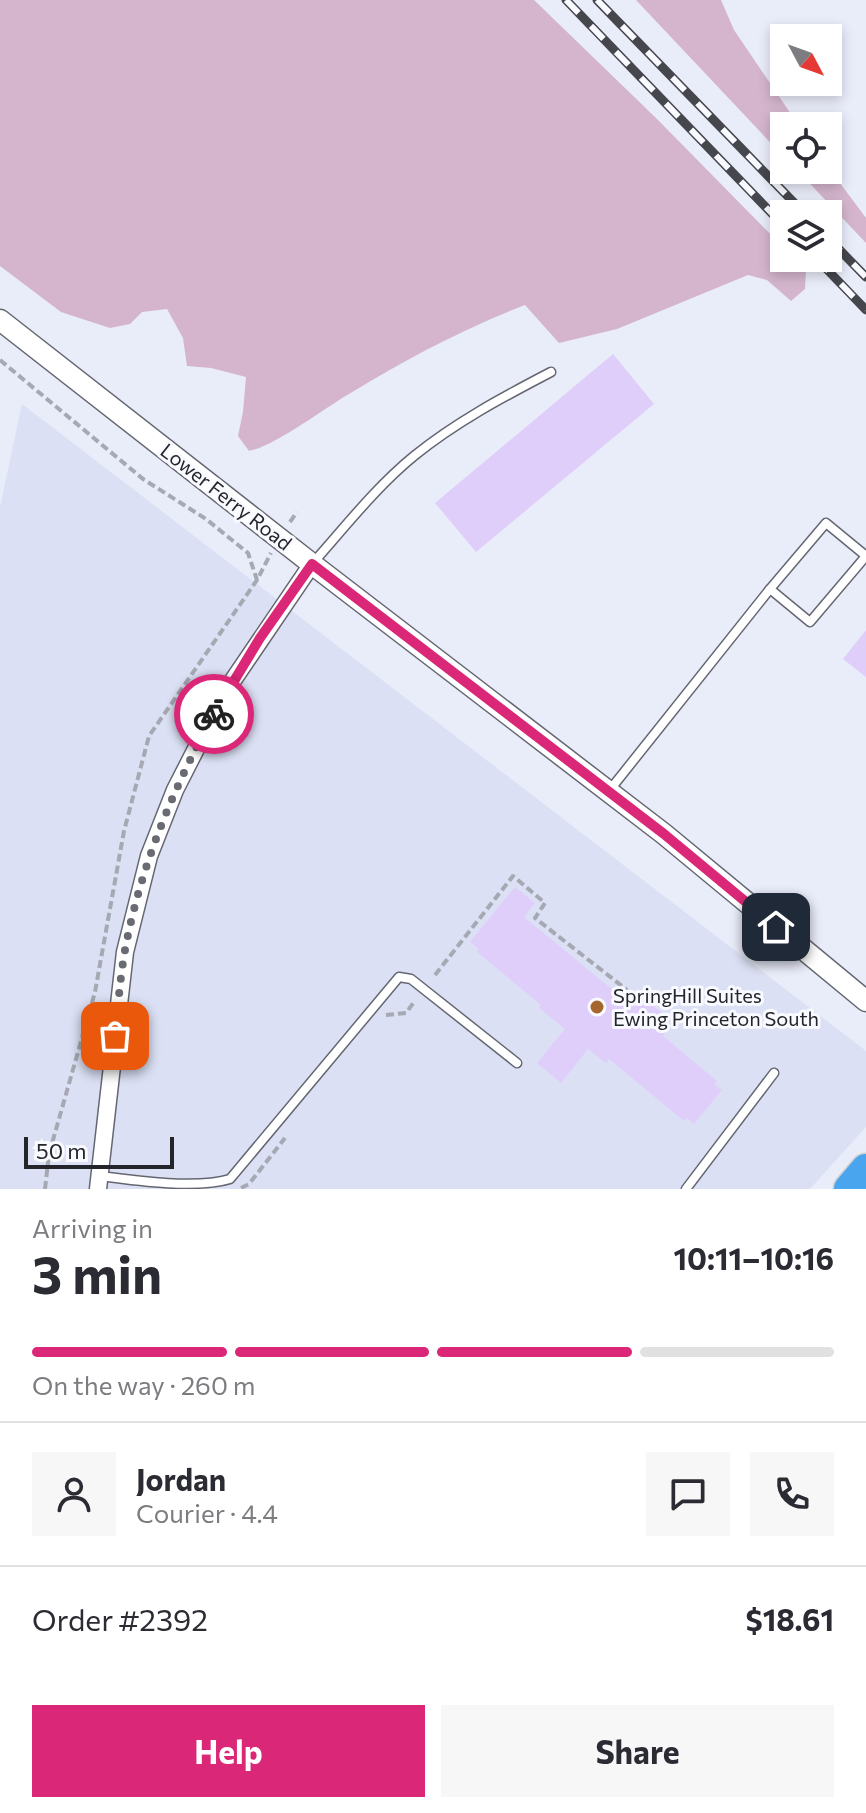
<!DOCTYPE html>
<meta charset="utf-8">
<style>
:root{--surface:#fff;--page:#f7f7f7;--text:#2b2b33;--muted:#7c7c81;--line:#e1e1e2;--accent:#db2777}
body{margin:0;font-family:Commissioner,sans-serif;background:var(--page);color:var(--text);height:100vh;display:flex;flex-direction:column;font-size:30px;white-space:nowrap}
*{box-sizing:border-box;margin:0}
p{font-size:26px;color:var(--muted)}
.icon{flex:none;width:44px;height:44px;fill:none;stroke:currentColor;stroke-width:2;stroke-linecap:round;stroke-linejoin:round}
.map{position:relative;height:1189px;overflow:hidden}
.drawer{display:flex;flex-direction:column;background:var(--surface);flex:1}
.drawer>*{flex:none}
.needle{width:52px;rotate:131deg}
.fabs{position:absolute;left:770px;top:24px;display:grid;gap:16px}
.fabs a{display:grid;place-items:center;width:72px;height:72px;border-radius:0px;background:var(--surface);box-shadow:0 4px 12px #0003;font-size:40px}
.scale{position:absolute;left:24px;bottom:20px;width:150px;box-sizing:border-box;padding-left:8px;border:4px solid #24252a;border-top:0;font-size:22px;line-height:28px;white-space:nowrap;color:#24252a;-webkit-text-stroke:6px #f9faff;paint-order:stroke}
.pin{position:absolute;display:grid;place-items:center;width:68px;height:68px;color:#fff;margin:-34px;border-radius:16px;box-shadow:0 4px 12px #0006}
.courier{position:absolute;display:grid;place-items:center;width:80px;height:80px;margin:-40px;border:6px solid #db2777;border-radius:50%;background:#fff;color:#222;box-shadow:0 2px 10px #0007}
.summary em{font-style:normal;font-weight:700}
.summary div{display:flex;flex-direction:column-reverse}
.summary{display:flex;align-items:center;justify-content:space-between;height:136px;padding:0 32px}
h1{font-size:52px;font-weight:700;line-height:60px}
.bar{display:grid;grid-template-columns:repeat(4,1fr);gap:12px 8px;align-content:center;height:96px;padding:0 32px}
.bar i{height:10px;border-radius:6px;background:var(--line)}
.bar .active{background:var(--accent)}
.bar p{grid-column:span 4}
.line{display:flex;align-items:center;gap:20px;padding:0 32px;border-top:2px solid var(--line)}
.line div{flex:1}
.round{display:grid;place-items:center;flex:none;width:84px;height:84px;border-radius:0px;background:var(--page)}
.action{display:flex;gap:16px;margin-top:auto;padding:16px 32px}
.action a{flex:1;height:92px;border-radius:0px;background:var(--accent);color:#fff;font-size:32px;font-weight:700;line-height:92px;text-align:center}
.action a+a{background:var(--page);color:var(--text)}
.map>svg:first-child{display:block}
</style>
<div class="map">
<svg width="866" height="1189" viewBox="0 0 866 1189">
<rect width="100%" height="100%" fill="#e9ecf9"/>
<path fill="#dbe0f4" d="M22,404l844,647v76l-56,62h-810v-682z"/>
<g fill="#d4b5cd">
<path d="M0,0h534l123,119 127,129v10h10l12,12 -1,19 -14,12 -24,-21 -19,-5 -131,54 -58,14 -34,-38c-62,24 -119,54 -176,89 -26,15 -74,52 -100,57l-11,-15 5,-24 3,-35 -35,-9 -24,-2 -4,-28 -16,-29 -25,3 -12,12 -20,4 -49,-16 -61,-46z"/>
<path d="M636,0h85l13,30 65,96h-15v31z"/>
<path d="M828,167l38,51v25l-69,-73h31z"/>
</g>
<g fill="#e0cefa">
<path d="M613,354l41,50 -178,148 -41,-49z"/>
<path d="M866,630v47l-23,-18z"/>
<path d="M515,887l20,16 -11,14 106,87 9,-10 23,19 -8,10 12,9 -3,4 54,45 -3,3 8,6 -28,34 -7,-6 -3,3 -75,-62 -3,4 -18,-14 -27,34 -24,-20 28,-34 -26,-21 2,-3 -64,-53 2,-3 -9,-7z"/>
</g>
<g fill="none" stroke-linecap="round" stroke-linejoin="round">
<defs>
<g id="service">
<path d="M312,564c33,-37 64,-77 102,-108 42,-34 89,-59 137,-84"/>
<path d="M770,589l40,33 56,-66"/>
<path d="M609,791l161,-202 56,-66 40,33"/>
<path d="M100,1176c38,5 97,13 130,3l169,-202 12,2 106,84"/>
<path d="M686,1189l88,-116"/>
</g>
<path id="minor" d="M98,1189l27,-237 24,-96 26,-66 50,-98 87,-128"/>
<path id="tertiary" d="M0,320l312,244 352,270 202,167"/>
<path id="motorway" d="M849,1189l17,-20"/>
</defs>
<use href="#service" stroke="#646771" stroke-width="11"/>
<use href="#minor" stroke="#646771" stroke-width="19"/>
<use href="#tertiary" stroke="#646771" stroke-width="23"/>
<use href="#motorway" stroke="#cfcfd0" stroke-width="33"/>
<g stroke="#a6a8b2" stroke-width="4" stroke-dasharray="8 4" stroke-linecap="butt">
<path d="M0,360l143,119 63,40 42,34 9,27"/>
<path d="M290,522l7,-10"/>
<path d="M435,975l78,-99 32,27 -10,15 92,72"/>
<path d="M386,1015l20,-2 8,-11"/>
<path d="M241,1188l8,-4 36,-46"/>
<path d="M45,1189l4,-35 46,-162 29,-161 25,-95 108,-156 14,-27"/>
</g>
<use href="#service" stroke="#fff" stroke-width="8"/>
<use href="#minor" stroke="#fff" stroke-width="16"/>
<use href="#tertiary" stroke="#fff" stroke-width="20"/>
<use href="#motorway" stroke="#49a5ed" stroke-width="30"/>
<defs>
<g id="rail">
<path d="M566,0l218,226"/>
<path d="M597,0l208,214"/>
<path d="M828,238l38,39"/>
<path d="M816,258l50,52"/>
</g>
</defs>
<use href="#rail" stroke="#45474d" stroke-width="9"/>
<use href="#rail" stroke="#f9faff" stroke-width="6" stroke-dasharray="18" stroke-linecap="butt"/>
</g>
<g fill="none" stroke-linecap="round" stroke-linejoin="round">
<path stroke="#696b72" stroke-width="8" stroke-dasharray="0 14.4" d="M115,1036c3,-29 5,-58 10,-86 16,-85 48,-161 89,-236"/>
<path stroke="#db2777" stroke-width="10" d="M214,714l46,-76 52,-74 352,270 112,93"/>
</g>
<circle fill="#a5672d" stroke="#f9faff" stroke-width="3" cx="597" cy="1007" r="8"/>
<g text-anchor="middle" stroke-width="6" stroke-linejoin="round" paint-order="stroke">
<g font-size="20" fill="#24252a" stroke="#f9faff">
<text transform="translate(226 497) rotate(38)" y="7">Lower Ferry Road</text>
</g>
<g font-size="20" fill="#24252a" stroke="#f9faff" text-anchor="start">
<text x="613" y="1003">SpringHill Suites<tspan x="613" dy="23">Ewing Princeton South</tspan></text>
</g>
</g>
</svg>
<div class="fabs">
<a><svg class="needle" viewBox="-14 -14 28 28"><path d="M0-13l5 13h-10z" fill="#e53935"/><path d="M0 13l5-13h-10z" fill="#7c7c81"/></svg></a>
<a><svg class="icon" aria-label="locate" viewBox="0 0 24 24"><circle cx="12" cy="12" r="6"/><path d="M12 2v4M12 18v4M2 12h4M18 12h4"/></svg></a>
<a><svg class="icon" aria-label="layers" viewBox="0 0 24 24"><path d="M12 4l9 5-9 5-9-5zM3 14l9 5 9-5"/></svg></a>
</div>
<div class="scale">50 m</div>
<div class="pin" style="left:115px;top:1036px;background:#ea580c"><svg class="icon" aria-label="bag" viewBox="0 0 24 24"><path d="M5 8h14l-1 12H6zM9 8a3 3 0 0 1 6 0"/></svg></div>
<div class="pin" style="left:776px;top:927px;background:#1f2937"><svg class="icon" aria-label="home" viewBox="0 0 24 24"><path d="M3 11l9-7 9 7M6 9v11h12V9"/></svg></div>
<div class="courier" style="left:214px;top:714px"><svg class="icon" aria-label="bike" viewBox="0 0 24 24"><circle cx="6" cy="16" r="4"/><circle cx="18" cy="16" r="4"/><path d="M6 16l4-8h5l3 8M10 8l3 8H6M13 5h3"/></svg></div>
</div>
<section class="drawer">
<div class="summary"><div><h1>3 min</h1><p>Arriving in</p></div><em>10:11–10:16</em></div>
<div class="bar"><i class="active"></i><i class="active"></i><i class="active"></i><i></i><p>On the way · 260 m</p></div>
<div class="line" style="height:144px"><a class="round"><svg class="icon" aria-label="person" viewBox="0 0 24 24"><circle cx="12" cy="8" r="4"/><path d="M4 21q1-7 8-7t8 7"/></svg></a><div><b>Jordan</b><p>Courier · 4.4</p></div><a class="round"><svg class="icon" aria-label="chat" viewBox="0 0 24 24"><path d="M4 5h16v11H9l-5 4z"/></svg></a><a class="round"><svg class="icon" aria-label="phone" viewBox="0 0 24 24"><path d="M5 4h4l2 5-3 2q2 4 5 5l2-3 5 2v4C11 20 4 13 5 4z"/></svg></a></div>
<div class="line" style="height:104px"><div>Order #2392</div><b>$18.61</b></div>
<div class="action"><a>Help</a><a>Share</a></div>
</section>
